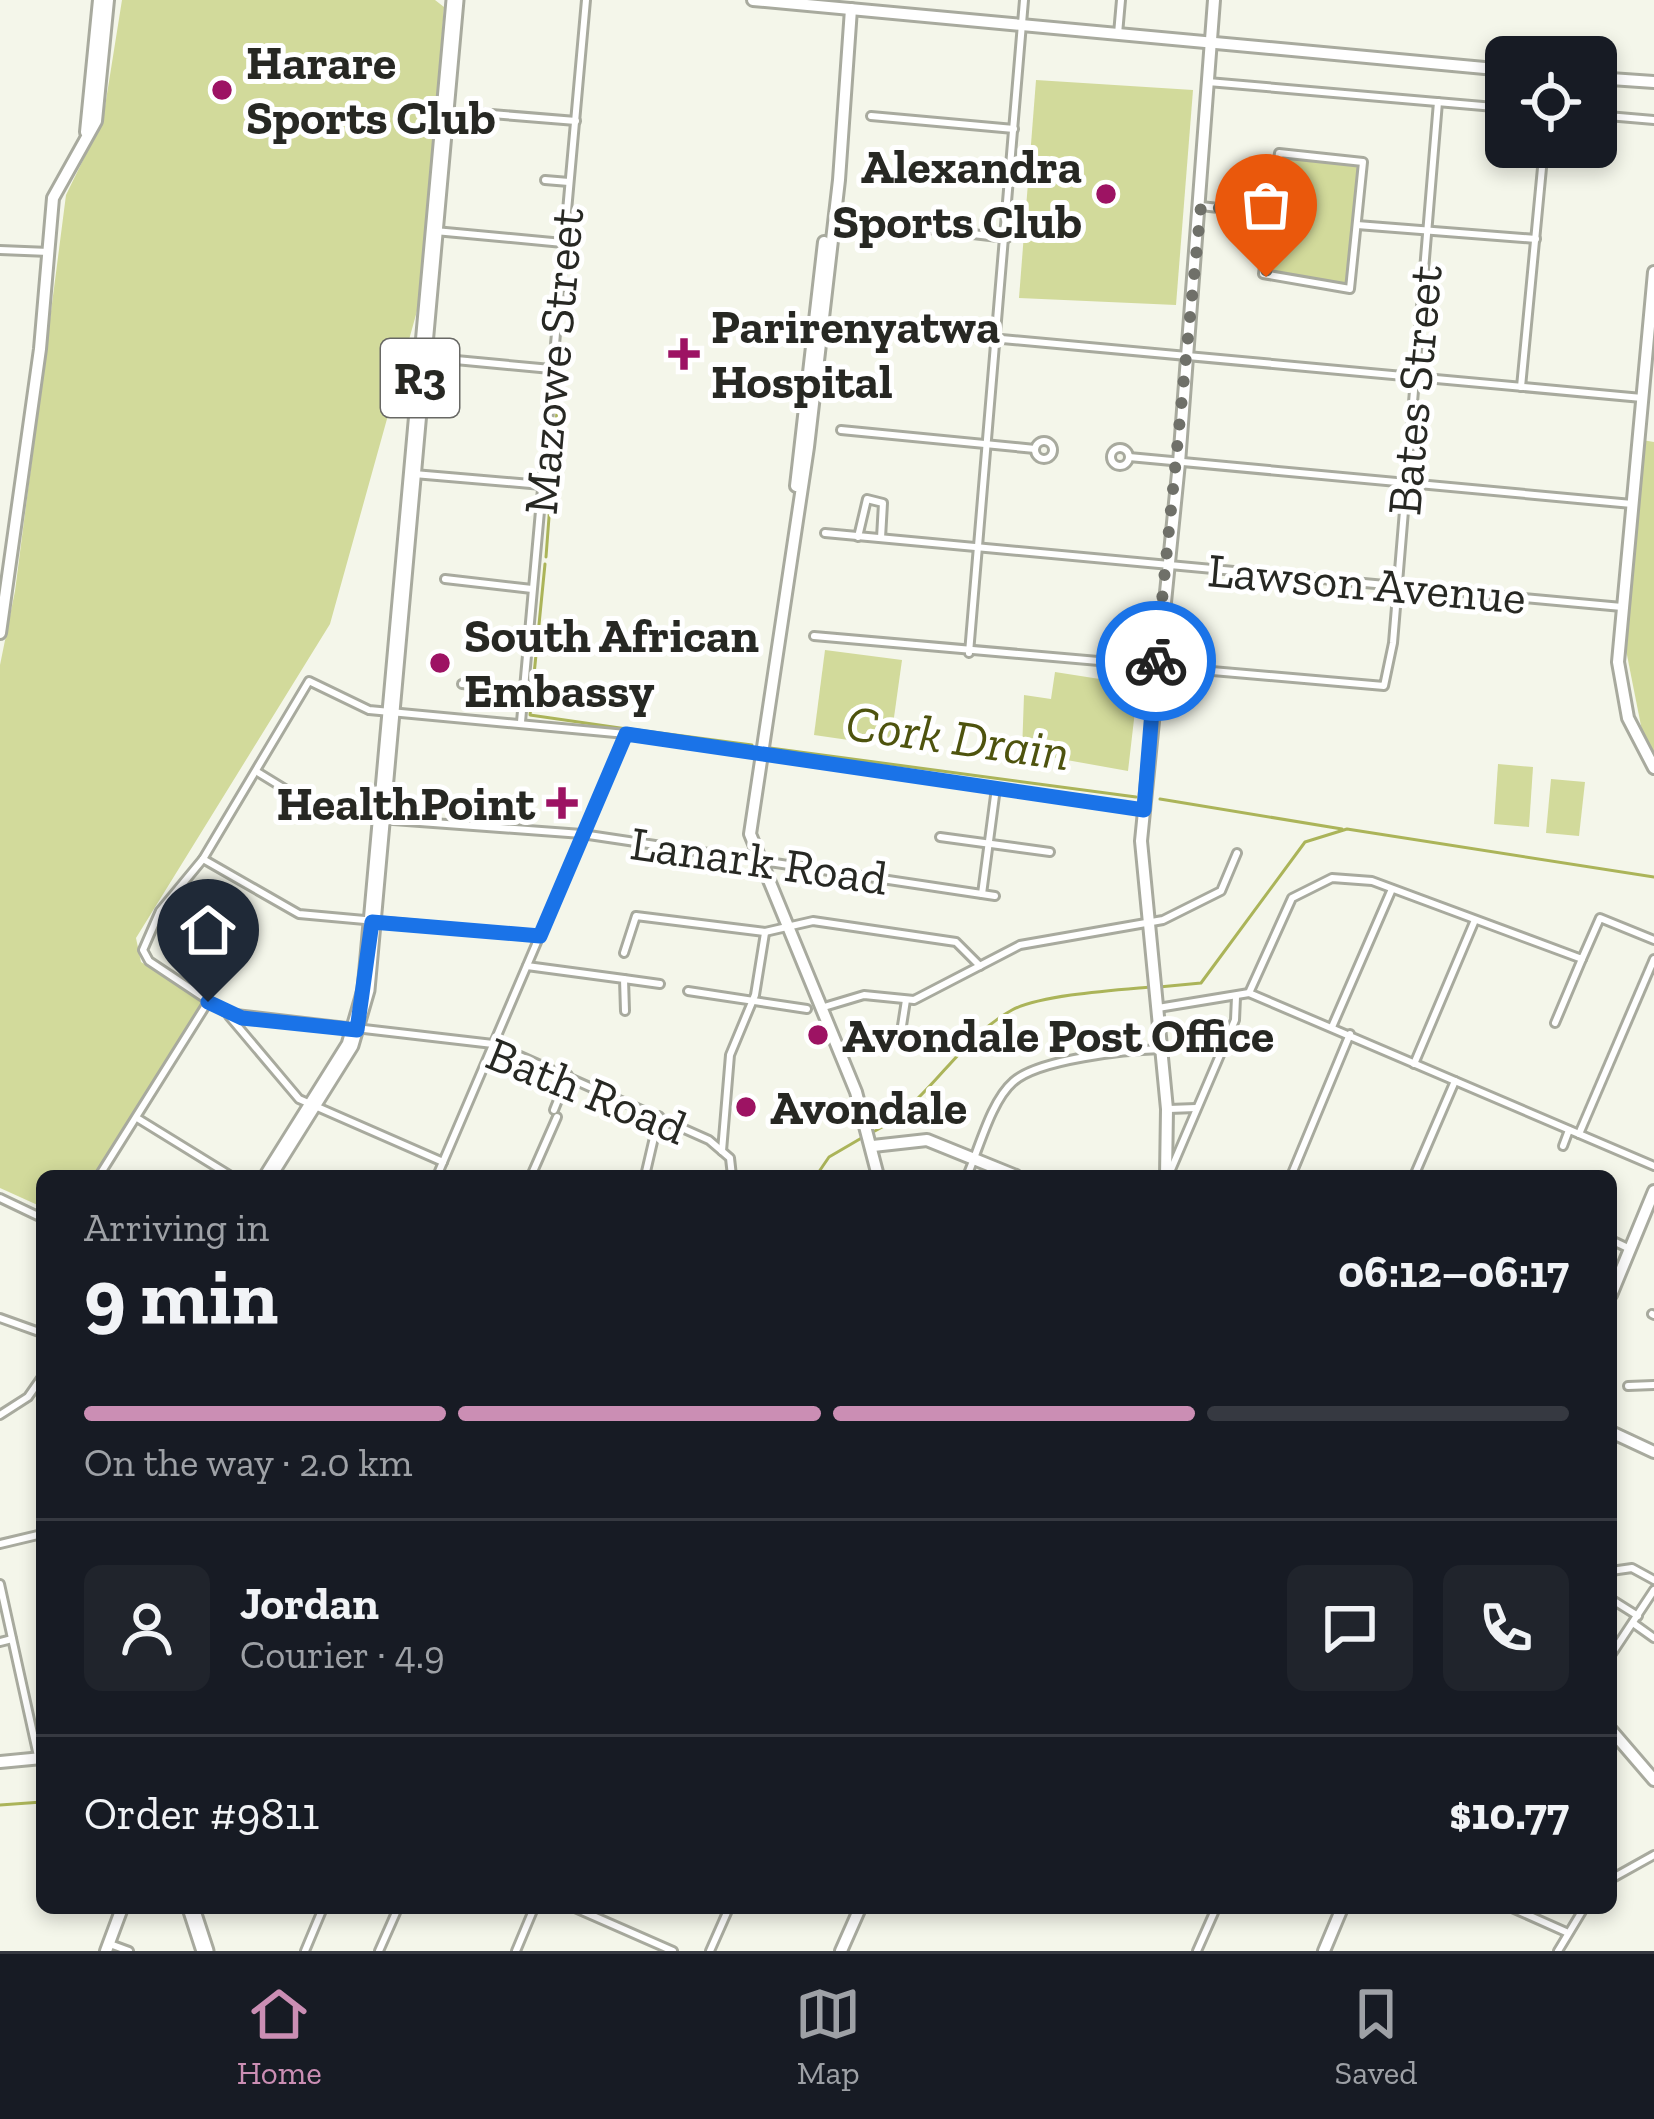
<!DOCTYPE html>
<meta charset="utf-8">
<style>
:root{--surface:#171b24;--page:#20242c;--text:#f1f3f6;--muted:#9ea1a6;--line:#363941;--accent:#cb8eb4}
body{margin:0;font-family:"Zilla Slab",serif;background:var(--page);color:var(--text);height:100vh;display:flex;flex-direction:column;font-size:45px;white-space:nowrap}
*{box-sizing:border-box;margin:0}
p{font-size:39px;color:var(--muted)}
.icon{flex:none;width:66px;height:66px;fill:none;stroke:currentColor;stroke-width:2;stroke-linecap:round;stroke-linejoin:round}
.map{position:relative;flex:1;overflow:hidden}
.panel{position:absolute;left:36px;top:1170px;width:1581px;height:744px;display:flex;flex-direction:column;background:var(--surface);border-radius:18px;box-shadow:0 6px 18px #0003}
.panel>*{flex:none}
.tools{position:absolute;left:1485px;top:36px;display:grid;gap:24px}
.tools a{display:grid;place-items:center;width:132px;height:132px;border-radius:18px;background:var(--surface);box-shadow:0 6px 18px #0003;font-size:60px}
.pin{position:absolute;display:grid;place-items:center;width:102px;height:102px;color:#fff;margin:-123px -51px;border-radius:50% 50% 50% 0;rotate:-45deg;box-shadow:0 0 12px #0007}
.pin .icon{rotate:45deg}
.courier{position:absolute;display:grid;place-items:center;width:120px;height:120px;margin:-60px;border:9px solid #1a73e8;border-radius:50%;background:#fff;color:#222;box-shadow:0 3px 15px #0007}
.headline em{font-style:normal;font-weight:700}
.headline div{display:flex;flex-direction:column-reverse}
.headline{display:flex;align-items:center;justify-content:space-between;height:204px;padding:0 48px}
h1{font-size:78px;font-weight:700;line-height:90px}
.bar{display:grid;grid-template-columns:repeat(4,1fr);gap:18px 12px;align-content:center;height:144px;padding:0 48px}
.bar i{height:15px;border-radius:9px;background:var(--line)}
.bar .active{background:var(--accent)}
.bar p{grid-column:span 4}
.line{display:flex;align-items:center;gap:30px;padding:0 48px;border-top:3px solid var(--line)}
.line div{flex:1}
.round{display:grid;place-items:center;flex:none;width:126px;height:126px;border-radius:18px;background:var(--page)}
.menu{display:flex;justify-content:space-around;align-items:center;height:168px;border-top:3px solid var(--line);background:var(--surface);font-size:33px;color:var(--muted)}
.menu a{display:grid;justify-items:center;gap:6px}
.menu .active{color:var(--accent)}
.map>svg:first-child{display:block}
</style>
<div class="map">
<svg width="1654" height="1951" viewBox="0 0 1654 1951">
<rect width="100%" height="100%" fill="#f4f6ea"/>
<g fill="#d2da9b">
<path d="M122,0h313l9,7 -22,286 -92,331 -194,314 5,24 62,38 -107,176h-54v31l-42,-19v-523l15,-74 51,-396 37,-76z"/>
<path d="M1036,80l157,10 -17,215 -157,-7z"/>
<path d="M1277,153l86,6 -11,129 -90,-12z"/>
<path d="M1642,440l12,2v315l-9,-11 -20,-101z"/>
<path d="M825,650l77,10 -12,86 -76,-11z"/>
<path d="M1055,672l83,13 -10,86 -106,-19 2,-57 27,4z"/>
<path d="M1498,764l35,3 -4,60 -35,-3z"/>
<path d="M1551,779l34,3 -6,54 -33,-3z"/>
</g>
<g fill="none" stroke-linecap="round" stroke-linejoin="round">
<g stroke="#abb459" stroke-width="3">
<path d="M546,557l12,-159"/>
<path d="M545,564l-15,151 97,14"/>
<path d="M630,729l122,16"/>
<path d="M770,748l366,49"/>
<path d="M1160,799l182,30"/>
<path d="M1159,987l42,-4 104,-141 42,-13 307,48"/>
<path d="M873,1132c57,-29 83,-91 139,-122 28,-15 104,-20 138,-23"/>
<path d="M816,1176l13,-19 36,-21"/>
<path d="M0,1805l42,-3"/>
</g>
<defs>
<g id="street">
<path d="M1118,34l3,-34"/>
<path d="M1208,82l298,26"/>
<path d="M479,113l97,8"/>
<path d="M1596,115l58,5"/>
<path d="M871,116l143,13"/>
<path d="M1279,153l84,9 -13,127 -87,-15z"/>
<path d="M545,180l24,2"/>
<path d="M1201,206l69,8"/>
<path d="M861,221l146,17"/>
<path d="M1357,225l179,14"/>
<path d="M435,231l128,12"/>
<path d="M0,250l49,2"/>
<path d="M851,325l791,73"/>
<path d="M424,357l127,12"/>
<path d="M1521,387l23,-240"/>
<path d="M841,430l194,19"/>
<circle cx="1044" cy="450" r="9"/>
<circle cx="1120" cy="457" r="9"/>
<path d="M1129,457l503,47"/>
<path d="M414,474l128,11"/>
<path d="M825,533l797,74"/>
<path d="M858,537l9,-38 16,4 -2,35"/>
<path d="M445,579l87,10"/>
<path d="M814,636l570,50 9,-43 45,-541"/>
<path d="M969,653l55,-653"/>
<path d="M462,684l62,6"/>
<path d="M521,722l65,-722"/>
<path d="M259,773l57,35 37,9 229,17 413,62"/>
<path d="M940,837l110,15"/>
<path d="M203,859l96,55 241,22"/>
<path d="M982,894l14,-106"/>
<path d="M624,953l12,-37 129,16 48,-11 143,21 24,24"/>
<path d="M527,966l97,13 1,32"/>
<path d="M624,979l36,5"/>
<path d="M688,991l119,18"/>
<path d="M1249,993l43,-95 40,-20 40,3 210,78 18,-41 54,22"/>
<path d="M1249,993l405,173"/>
<path d="M824,1007l40,-12 50,5 106,-55 143,-25 58,-29 16,-38"/>
<path d="M1158,1008l91,-15"/>
<path d="M229,1016l70,83 144,63"/>
<path d="M1555,1023l27,-64"/>
<path d="M1332,1027l60,-138"/>
<path d="M899,1045l7,-45"/>
<path d="M1414,1064l61,-144"/>
<path d="M1169,1109l27,-1"/>
<path d="M554,1110l14,-35"/>
<path d="M137,1118l94,58"/>
<path d="M1579,1134l75,-175"/>
<path d="M1563,1146l6,-16"/>
<path d="M722,1151l8,-96 25,-60 10,-62"/>
<path d="M1170,1172l65,-152 1,-23"/>
<path d="M99,1176l109,-174"/>
<path d="M437,1176l189,-442"/>
<path d="M531,1176l26,-59"/>
<path d="M645,1176l14,-60"/>
<path d="M732,1176l-2,-18 -21,-18 -216,-96 -266,-31 -78,-52 -6,-11 17,-39 43,-52 106,-178 60,29 257,24 519,76"/>
<path d="M967,1176c12,-27 24,-75 46,-94 25,-23 114,-32 148,-33"/>
<path d="M1291,1176l59,-142"/>
<path d="M1414,1176l41,-95"/>
<path d="M0,1198l42,20"/>
<path d="M1611,1240l19,9"/>
<path d="M1652,1314l2,1"/>
<path d="M0,1318l42,15"/>
<path d="M1628,1386l26,-1"/>
<path d="M0,1415l28,-18 14,-20"/>
<path d="M0,1544l42,-10"/>
<path d="M1611,1571l21,-3 22,12"/>
<path d="M0,1584l38,172"/>
<path d="M1611,1599l27,17"/>
<path d="M1633,1623l21,15"/>
<path d="M0,1642l12,-3"/>
<path d="M1611,1655l43,-65"/>
<path d="M1611,1879l43,-24"/>
<path d="M575,1908l98,43"/>
<path d="M1512,1908l54,24"/>
<path d="M110,1944l19,7"/>
<path d="M305,1951l18,-43"/>
<path d="M379,1951l19,-43"/>
<path d="M516,1951l18,-43"/>
<path d="M710,1951l19,-43"/>
<path d="M1197,1951l19,-43"/>
<path d="M1558,1951l26,-43"/>
</g>
<g id="secondary">
<path d="M753,0l753,70"/>
<path d="M851,9l-12,171 -31,267 -58,387 106,258 22,84"/>
<path d="M1596,78l58,4"/>
<path d="M86,132l13,-132"/>
<path d="M1654,272l-36,390 10,56 26,50"/>
<path d="M796,486l28,-244"/>
<path d="M0,633l40,-284 13,-151 43,-77 12,-121"/>
<path d="M873,1146l54,-6 89,36"/>
<path d="M1166,1176l1,-67 -26,-268 38,-378 35,-463"/>
<path d="M1611,1295l43,-104"/>
<path d="M1611,1432l43,20"/>
<path d="M1611,1730l43,50"/>
<path d="M0,1762l42,-4"/>
<path d="M106,1951l16,-43"/>
<path d="M841,1951l19,-43"/>
<path d="M1324,1951l18,-43"/>
</g>
<g id="highway">
<path d="M268,1176l82,-131 16,-55 89,-990"/>
<path d="M191,1908l14,43"/>
</g>
</defs>
<use href="#street" stroke="#a8aa9e" stroke-width="12"/>
<use href="#secondary" stroke="#a8aa9e" stroke-width="16"/>
<use href="#highway" stroke="#a8aa9e" stroke-width="21"/>
<use href="#street" stroke="#fff" stroke-width="6"/>
<use href="#secondary" stroke="#fff" stroke-width="10"/>
<use href="#highway" stroke="#fff" stroke-width="15"/>
</g>
<g fill="none" stroke-linecap="round" stroke-linejoin="round">
<path stroke="#6f7069" stroke-width="12" stroke-dasharray="0 21.6" d="M1156,661l45,-455 69,8 -4,63"/>
<path stroke="#1a73e8" stroke-width="15" d="M208,1002l34,16 115,12 15,-108 168,14 86,-202 518,76 12,-149"/>
</g>
<g fill="#9d1363" stroke="#fff" stroke-width="4.5">
<circle cx="222" cy="90" r="12"/>
<circle cx="1106" cy="194" r="12"/>
<path d="M678 336h12v12h12v12h-12v12h-12v-12h-12v-12h12z"/>
<circle cx="440" cy="663" r="12"/>
<path d="M556 785h12v12h12v12h-12v12h-12v-12h-12v-12h12z"/>
<circle cx="818" cy="1035" r="12"/>
<circle cx="746" cy="1107" r="12"/>
</g>
<g text-anchor="middle" stroke-width="10" stroke-linejoin="round" paint-order="stroke">
<rect fill="#fff" stroke="#686865" stroke-width="3" x="381" y="339" width="78" height="78" rx="9"/>
<g font-size="45" font-weight="bold" fill="#272823">
<text x="420" y="394">R3</text>
</g>
<g font-size="48" font-weight="bold" fill="#272823" stroke="#fff" text-anchor="start">
<text x="246" y="79">Harare<tspan x="246" dy="55">Sports Club</tspan></text>
<text x="1082" y="183" text-anchor="end">Alexandra<tspan x="1082" dy="55">Sports Club</tspan></text>
<text x="711" y="343">Parirenyatwa<tspan x="711" dy="55">Hospital</tspan></text>
<text x="464" y="652">South African<tspan x="464" dy="55">Embassy</tspan></text>
<text x="535" y="820" text-anchor="end">HealthPoint</text>
<text x="842" y="1052">Avondale Post Office</text>
<text x="770" y="1124">Avondale</text>
</g>
<g font-size="48" fill="#272823" stroke="#fff">
<text transform="translate(553 361) rotate(-85)" y="17">Mazowe Street</text>
<text transform="translate(1414 390) rotate(-85)" y="17">Bates Street</text>
<text transform="translate(1367 583) rotate(5)" y="17">Lawson Avenue</text>
<text transform="translate(759 860) rotate(8)" y="17">Lanark Road</text>
<text transform="translate(587 1090) rotate(22)" y="17">Bath Road</text>
</g>
<g font-size="51" font-style="italic" fill="#4e530e" stroke="#fff">
<text transform="translate(958 737) rotate(8)" y="18">Cork Drain</text>
</g>
</g>
</svg>
<div class="tools">
<a><svg class="icon" aria-label="locate" viewBox="0 0 24 24"><circle cx="12" cy="12" r="6"/><path d="M12 2v4M12 18v4M2 12h4M18 12h4"/></svg></a>
</div>
<div class="pin" style="left:1266px;top:277px;background:#ea580c"><svg class="icon" aria-label="bag" viewBox="0 0 24 24"><path d="M5 8h14l-1 12H6zM9 8a3 3 0 0 1 6 0"/></svg></div>
<div class="pin" style="left:208px;top:1002px;background:#1f2937"><svg class="icon" aria-label="home" viewBox="0 0 24 24"><path d="M3 11l9-7 9 7M6 9v11h12V9"/></svg></div>
<div class="courier" style="left:1156px;top:661px"><svg class="icon" aria-label="bike" viewBox="0 0 24 24"><circle cx="6" cy="16" r="4"/><circle cx="18" cy="16" r="4"/><path d="M6 16l4-8h5l3 8M10 8l3 8H6M13 5h3"/></svg></div>
<section class="panel">
<div class="headline"><div><h1>9 min</h1><p>Arriving in</p></div><em>06:12–06:17</em></div>
<div class="bar"><i class="active"></i><i class="active"></i><i class="active"></i><i></i><p>On the way · 2.0 km</p></div>
<div class="line" style="height:216px"><a class="round"><svg class="icon" aria-label="person" viewBox="0 0 24 24"><circle cx="12" cy="8" r="4"/><path d="M4 21q1-7 8-7t8 7"/></svg></a><div><b>Jordan</b><p>Courier · 4.9</p></div><a class="round"><svg class="icon" aria-label="chat" viewBox="0 0 24 24"><path d="M4 5h16v11H9l-5 4z"/></svg></a><a class="round"><svg class="icon" aria-label="phone" viewBox="0 0 24 24"><path d="M5 4h4l2 5-3 2q2 4 5 5l2-3 5 2v4C11 20 4 13 5 4z"/></svg></a></div>
<div class="line" style="height:156px"><div>Order #9811</div><b>$10.77</b></div>
</section>
</div>
<nav class="menu">
<a class="active"><svg class="icon" aria-label="home" viewBox="0 0 24 24"><path d="M3 11l9-7 9 7M6 9v11h12V9"/></svg>Home</a>
<a><svg class="icon" aria-label="map" viewBox="0 0 24 24"><path d="M3 6l6-2 6 2 6-2v14l-6 2-6-2-6 2zM9 4v14M15 6v14"/></svg>Map</a>
<a><svg class="icon" aria-label="saved" viewBox="0 0 24 24"><path d="M7 4h10v16l-5-4-5 4z"/></svg>Saved</a>
</nav>
